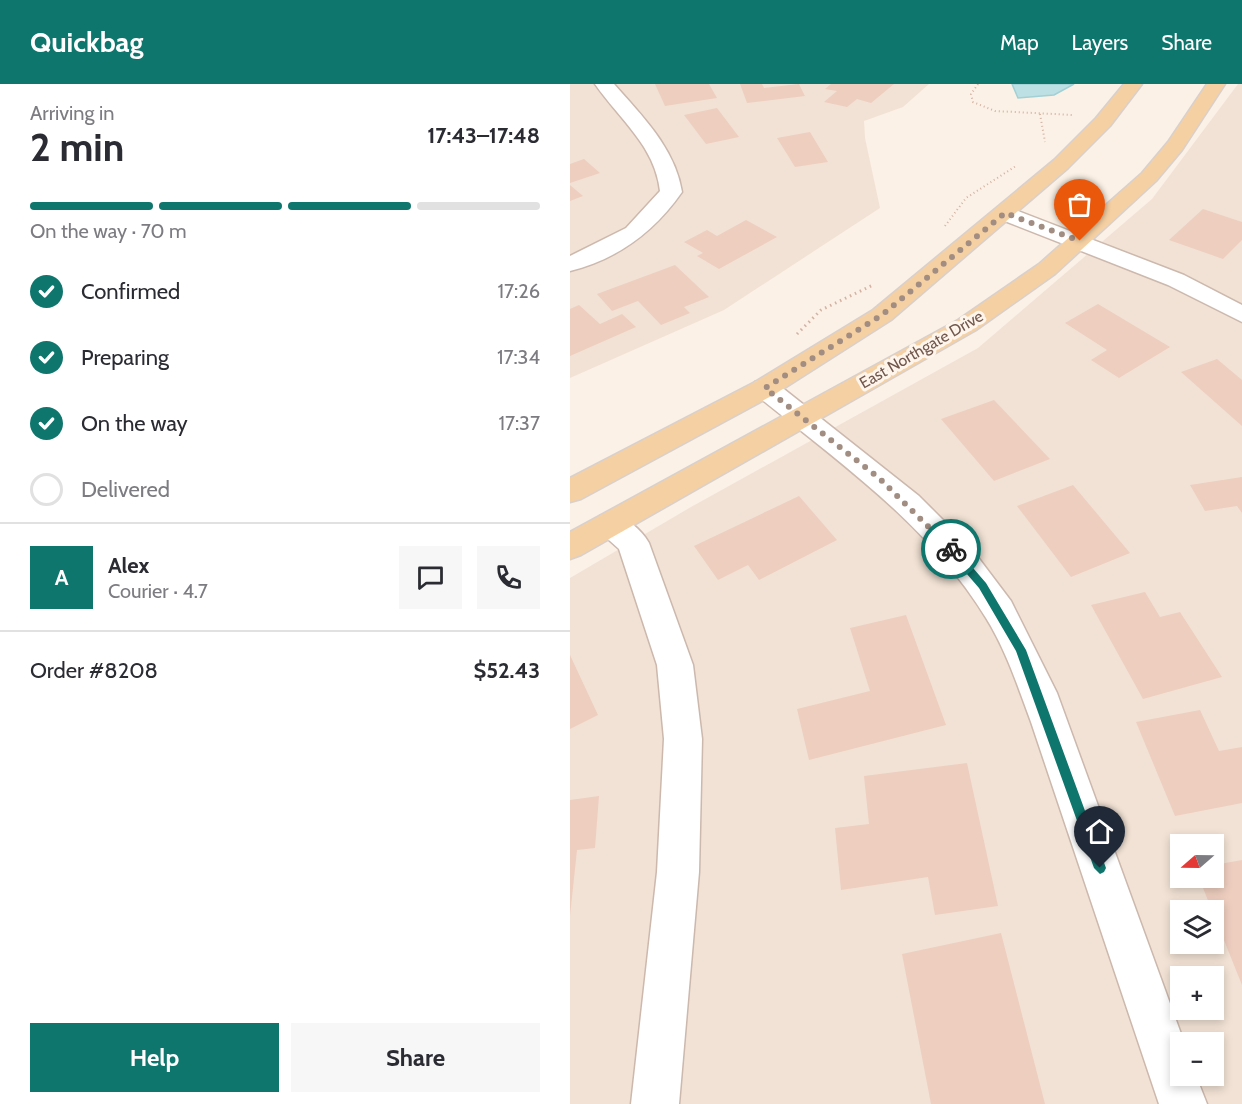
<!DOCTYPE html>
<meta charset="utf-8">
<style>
:root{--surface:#fff;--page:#f7f7f7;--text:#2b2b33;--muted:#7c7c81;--line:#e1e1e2;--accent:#0f766e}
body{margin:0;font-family:Cabin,sans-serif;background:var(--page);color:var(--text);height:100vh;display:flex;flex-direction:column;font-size:22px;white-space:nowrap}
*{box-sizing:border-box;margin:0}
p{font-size:20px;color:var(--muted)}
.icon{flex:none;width:33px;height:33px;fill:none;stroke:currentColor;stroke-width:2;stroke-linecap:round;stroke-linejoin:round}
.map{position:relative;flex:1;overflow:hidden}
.sheet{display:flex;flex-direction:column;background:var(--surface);width:570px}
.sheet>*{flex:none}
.needle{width:39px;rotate:250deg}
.controls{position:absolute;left:600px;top:750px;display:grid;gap:12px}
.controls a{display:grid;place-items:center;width:54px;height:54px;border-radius:0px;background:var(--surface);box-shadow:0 3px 9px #0003;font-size:30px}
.pin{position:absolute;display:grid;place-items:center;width:51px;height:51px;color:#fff;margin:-62px -26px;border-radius:50% 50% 50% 0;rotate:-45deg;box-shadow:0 0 6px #0007}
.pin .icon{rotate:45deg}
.courier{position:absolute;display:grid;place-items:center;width:60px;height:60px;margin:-30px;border:4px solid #0f766e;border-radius:50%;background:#fff;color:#222;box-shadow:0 2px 8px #0007}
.summary em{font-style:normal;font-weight:700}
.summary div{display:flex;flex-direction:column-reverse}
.summary{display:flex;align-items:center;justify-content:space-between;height:102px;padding:0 30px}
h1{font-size:39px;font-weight:700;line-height:45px}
.bar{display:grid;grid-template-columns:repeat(4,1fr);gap:9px 6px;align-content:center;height:72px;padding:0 30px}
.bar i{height:8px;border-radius:4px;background:var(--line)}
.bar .on{background:var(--accent)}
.bar p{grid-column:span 4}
.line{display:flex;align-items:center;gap:15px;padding:0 30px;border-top:2px solid var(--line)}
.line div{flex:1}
.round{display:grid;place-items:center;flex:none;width:63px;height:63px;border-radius:0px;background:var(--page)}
ol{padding:0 30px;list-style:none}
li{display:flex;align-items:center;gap:18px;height:66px}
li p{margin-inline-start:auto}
li .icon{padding:6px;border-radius:50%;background:var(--accent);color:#fff;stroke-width:4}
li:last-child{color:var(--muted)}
li i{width:33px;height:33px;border:3px solid var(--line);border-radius:50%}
.primary-button{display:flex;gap:12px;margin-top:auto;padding:12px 30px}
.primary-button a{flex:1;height:69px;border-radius:0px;background:var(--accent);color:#fff;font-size:24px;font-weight:700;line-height:69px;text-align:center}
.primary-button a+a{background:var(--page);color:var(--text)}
header{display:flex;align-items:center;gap:36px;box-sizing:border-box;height:84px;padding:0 30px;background:var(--accent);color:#fff}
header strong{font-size:28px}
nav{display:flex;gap:33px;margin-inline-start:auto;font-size:21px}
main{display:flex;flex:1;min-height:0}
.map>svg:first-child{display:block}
</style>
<header>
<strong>Quickbag</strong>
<nav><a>Map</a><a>Layers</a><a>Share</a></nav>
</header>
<main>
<section class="sheet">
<div class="summary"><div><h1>2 min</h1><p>Arriving in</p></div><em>17:43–17:48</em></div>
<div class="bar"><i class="on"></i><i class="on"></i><i class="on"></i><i></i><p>On the way · 70 m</p></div>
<ol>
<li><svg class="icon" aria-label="check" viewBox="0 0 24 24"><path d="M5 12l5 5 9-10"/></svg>Confirmed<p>17:26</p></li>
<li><svg class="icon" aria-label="check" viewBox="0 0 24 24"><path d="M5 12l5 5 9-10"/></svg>Preparing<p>17:34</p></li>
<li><svg class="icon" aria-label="check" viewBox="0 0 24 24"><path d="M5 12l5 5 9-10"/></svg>On the way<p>17:37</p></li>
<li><i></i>Delivered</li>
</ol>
<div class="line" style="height:108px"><b class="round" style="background:var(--accent);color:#fff">A</b><div><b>Alex</b><p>Courier · 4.7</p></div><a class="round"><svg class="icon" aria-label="chat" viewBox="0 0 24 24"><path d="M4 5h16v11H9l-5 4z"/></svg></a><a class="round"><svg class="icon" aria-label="phone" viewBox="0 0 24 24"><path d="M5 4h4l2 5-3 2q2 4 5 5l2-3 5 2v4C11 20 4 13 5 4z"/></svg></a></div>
<div class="line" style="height:78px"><div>Order #8208</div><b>$52.43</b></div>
<div class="primary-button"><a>Help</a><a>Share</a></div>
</section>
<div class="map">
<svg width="672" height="1020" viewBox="0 0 672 1020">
<rect width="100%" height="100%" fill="#fbf1e6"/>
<g fill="#f2e2d5" fill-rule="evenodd">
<path d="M0,0h359l-26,23 -39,14 1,17 15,70 -156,102 -154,68z"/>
<path d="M668,0h4v1020h-672v-526l121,-71 287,-159 174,-149zM610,760h34v34h-34zM610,826h34v34h-34zM610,892h34v34h-34zM610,958h34v34h-34z"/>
</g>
<path fill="#bce0e3" stroke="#a3d0d4" stroke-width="1.5" d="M442,0h62l-20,11 -36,3z"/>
<g fill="#eecebf">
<path d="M85,0h54l8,14 -52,8z"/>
<path d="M170,0h22l2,4 35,-4 6,12 -58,7z"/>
<path d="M261,0h63l-23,19 -14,-4 -10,8 -23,-5 13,-11 -12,-2z"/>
<path d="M147,24l22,29 -33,7 -22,-29z"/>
<path d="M240,48l18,30 -33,5 -18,-29z"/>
<path d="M14,75l16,14 -30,10v-19z"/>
<path d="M0,101l13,11 -13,5z"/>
<path d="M633,125l39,13v18l-19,19 -54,-19z"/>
<path d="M176,136l31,17 -58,32 -22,-13 6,-3 -19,-11 23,-12 10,6z"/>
<path d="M105,181l34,32 -25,10 6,6 -29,12 -23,-24 -26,10 -15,-17z"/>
<path d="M528,220l72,43 -51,31 -28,-18 16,-10 -42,-27z"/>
<path d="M9,221l21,19 22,-10 14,13 -66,29v-47z"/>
<path d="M647,275l25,21v46l-61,-54z"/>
<path d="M424,316l56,59 -56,22 -53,-62z"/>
<path d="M672,393v36l-5,-7 -32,5 -15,-26z"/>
<path d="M503,401l57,68 -59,24 -54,-71z"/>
<path d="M229,412l38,44 -78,40 -11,-15 -30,15 -24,-34z"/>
<path d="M575,508l15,25 20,-5 42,65 -79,22 -52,-94z"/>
<path d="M336,531l40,110 -137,35 -12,-51 73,-18 -20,-63z"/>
<path d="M0,571l28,60 -28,14z"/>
<path d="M630,626l19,41 23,-4v56l-67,13 -39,-94z"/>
<path d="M397,679l31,143 -63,9 -7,-38 -87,13 -6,-62 34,-4 -5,-48z"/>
<path d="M29,712l-4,52 -18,2 -7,66v-116z"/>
<path d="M672,776v125l-43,-107h15v-13z"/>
<path d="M431,849l44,171h-114l-29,-150z"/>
</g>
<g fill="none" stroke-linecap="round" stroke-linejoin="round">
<defs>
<g id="minor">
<path d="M25,0h19c28,32 61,64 68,108 -28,40 -64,67 -112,79v-15l56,-28 34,-37c-5,-45 -40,-71 -65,-107z"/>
<path d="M435,122l179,69 58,30v17l-74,-37 -171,-67 -3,-5 3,-5z"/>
<path d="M195,295l10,3 144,114 52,52 40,53 46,92 127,349h-4v34h16l11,28h-48l-128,-382c-13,-35 -25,-72 -45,-104 -57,-93 -147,-156 -231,-224l-3,-6 3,-6z"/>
<path d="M41,429c15,4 30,16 38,30l44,122 9,74 -3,133 -20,232h-48l26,-232 7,-133 -7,-74 -38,-116 -19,-17 -4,-8 4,-8z"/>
</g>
<g id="major">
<path d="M554,0h18l-32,42 -42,42 -177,152 -116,74 -194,105 -11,3v-24l185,-96 118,-72 181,-150 42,-42z"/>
<path d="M637,0h18l-43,66 -26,31 -101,93 -79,56 -395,225 -11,4v-27l388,-212 81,-56 103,-91 26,-31z"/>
</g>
</defs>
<use href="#minor" stroke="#ccb8ad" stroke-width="3"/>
<use href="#major" stroke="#d8d0cd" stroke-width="3"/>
<g stroke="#d3b2a3" stroke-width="2" stroke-dasharray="1 3" stroke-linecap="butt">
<path d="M408,0l-7,10 2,8 22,9 78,4"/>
<path d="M470,30l5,28"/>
<path d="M375,142l21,-28 50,-32"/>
</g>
<path stroke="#d3b2a3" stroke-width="3" stroke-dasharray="1.5 4" stroke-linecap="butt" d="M227,250l24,-24 52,-25"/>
<use href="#minor" fill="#fff" fill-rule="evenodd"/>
<use href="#major" fill="#f5d0a3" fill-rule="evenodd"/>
</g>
<path fill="#0f766e" d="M377,462h7l32,37 40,67 80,218 -2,4 -4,2 -6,-6 -78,-217 -37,-63 -32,-37z"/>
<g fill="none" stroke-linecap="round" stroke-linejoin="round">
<path stroke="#a28d82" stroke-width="6" stroke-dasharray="0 10.8" d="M381,465l-72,-71 -114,-90 117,-73 123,-102 75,28"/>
</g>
<g text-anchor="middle" stroke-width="6" stroke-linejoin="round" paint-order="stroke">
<g font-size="16" fill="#72574c" stroke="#fef5ec">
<text transform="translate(351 265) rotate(-30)" y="6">East Northgate Drive</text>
</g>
</g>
</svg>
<div class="controls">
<a><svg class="needle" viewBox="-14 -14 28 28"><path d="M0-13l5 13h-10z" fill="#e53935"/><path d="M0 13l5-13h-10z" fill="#7c7c81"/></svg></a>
<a><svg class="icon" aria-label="layers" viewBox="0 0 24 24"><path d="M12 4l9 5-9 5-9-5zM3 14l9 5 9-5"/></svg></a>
<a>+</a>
<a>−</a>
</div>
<div class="pin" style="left:510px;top:157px;background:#ea580c"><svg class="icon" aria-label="bag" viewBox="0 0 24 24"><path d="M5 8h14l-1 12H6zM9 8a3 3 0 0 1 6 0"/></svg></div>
<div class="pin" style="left:530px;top:784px;background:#1f2937"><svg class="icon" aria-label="home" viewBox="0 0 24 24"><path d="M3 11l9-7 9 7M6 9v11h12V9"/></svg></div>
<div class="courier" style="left:381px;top:465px"><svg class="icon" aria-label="bike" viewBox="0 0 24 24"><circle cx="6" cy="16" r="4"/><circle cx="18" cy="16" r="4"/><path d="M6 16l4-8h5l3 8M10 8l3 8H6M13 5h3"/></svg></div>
</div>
</main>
